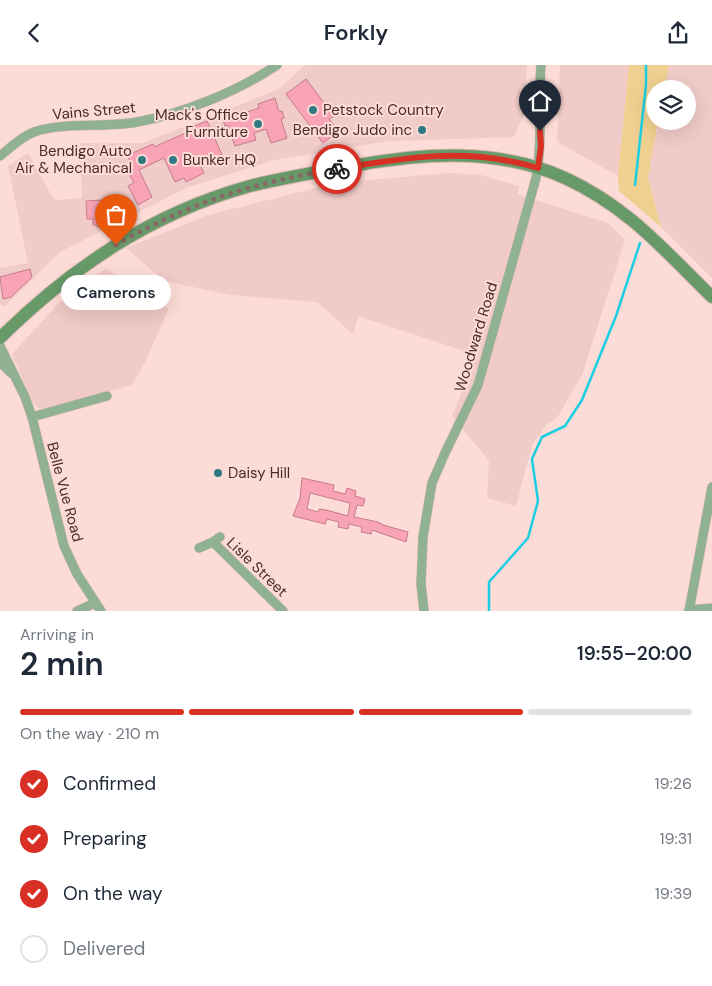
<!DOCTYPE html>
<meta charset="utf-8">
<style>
:root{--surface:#fff;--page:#f2f2f3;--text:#1f2937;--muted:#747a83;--line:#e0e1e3;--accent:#d93025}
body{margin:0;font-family:"DM Sans",sans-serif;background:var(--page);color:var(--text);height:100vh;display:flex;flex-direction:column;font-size:19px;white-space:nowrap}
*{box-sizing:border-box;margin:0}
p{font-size:16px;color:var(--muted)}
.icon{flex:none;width:28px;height:28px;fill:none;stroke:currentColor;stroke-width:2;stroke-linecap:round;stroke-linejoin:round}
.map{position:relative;height:546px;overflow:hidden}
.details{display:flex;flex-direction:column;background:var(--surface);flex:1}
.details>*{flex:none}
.fabs{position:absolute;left:646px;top:15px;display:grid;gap:10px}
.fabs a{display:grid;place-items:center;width:50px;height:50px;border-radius:50%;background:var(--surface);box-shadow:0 5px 20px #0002;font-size:25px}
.pin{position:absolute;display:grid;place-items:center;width:42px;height:42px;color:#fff;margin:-51px -21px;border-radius:50% 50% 50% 0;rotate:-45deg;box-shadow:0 0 5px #0007}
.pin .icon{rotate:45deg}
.courier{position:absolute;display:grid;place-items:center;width:50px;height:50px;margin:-25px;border:4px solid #d93025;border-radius:50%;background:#fff;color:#222;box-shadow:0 1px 6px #0007}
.bubble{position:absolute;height:35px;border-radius:18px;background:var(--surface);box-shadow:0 5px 20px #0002;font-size:16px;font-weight:600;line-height:35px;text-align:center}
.summary em{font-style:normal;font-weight:600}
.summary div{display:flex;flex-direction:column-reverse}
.summary{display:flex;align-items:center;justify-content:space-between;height:85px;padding:0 20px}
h1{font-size:32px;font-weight:600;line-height:38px}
.bar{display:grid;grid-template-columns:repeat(4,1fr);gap:8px 5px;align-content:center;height:60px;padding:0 20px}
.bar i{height:6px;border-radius:4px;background:var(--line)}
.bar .on{background:var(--accent)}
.bar p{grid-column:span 4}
ol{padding:0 20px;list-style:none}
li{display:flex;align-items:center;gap:15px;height:55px}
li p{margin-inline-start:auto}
li .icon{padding:5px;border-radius:50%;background:var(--accent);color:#fff;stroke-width:4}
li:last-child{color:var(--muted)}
li i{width:28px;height:28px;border:2px solid var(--line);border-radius:50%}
header{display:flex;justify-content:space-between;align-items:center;height:65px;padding:0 20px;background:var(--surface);font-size:22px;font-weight:600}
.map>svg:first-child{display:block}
</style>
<header><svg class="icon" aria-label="back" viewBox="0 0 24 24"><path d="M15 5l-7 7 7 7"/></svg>Forkly<svg class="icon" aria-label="share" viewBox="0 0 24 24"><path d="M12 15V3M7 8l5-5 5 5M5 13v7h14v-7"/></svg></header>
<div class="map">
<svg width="712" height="546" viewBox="0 0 712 546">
<rect width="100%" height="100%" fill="#fddbd7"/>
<g fill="#f0cbc7">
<path d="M305,0h222l-3,50 -10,22 -125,4 -115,19 -88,28 -126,64 -55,54 -5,-1v-37l28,-5 -20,-97 20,-13 25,45 3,2 26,-2 -2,-55h63l136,-54z"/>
<path d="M560,0h69l-11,111 -61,-34z"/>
<path d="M669,0h43v213l-51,-51 -13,-49 10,-57h30v-32h-24z"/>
<path d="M448,108l33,2 38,11 -2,8 91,29 17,17 -43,135 -25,43 -10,6 -15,21 -16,61 -29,-8 2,-37 -37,-45 8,-19 13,-43 -115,-38 -5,18 -36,-32 -87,-7 -65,-14 -39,-33 82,-33 128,-32z"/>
<path d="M106,203l51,35 12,5 -24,54 -13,23 -86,24 -7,-1 -6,-5 -21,-49 51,-55z"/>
</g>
<path fill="#efd090" d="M629,0h40l-5,24h-9v32h3l-10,57 13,49 -42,-36 -1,-15z"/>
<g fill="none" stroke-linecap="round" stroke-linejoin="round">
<g stroke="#1ccfe0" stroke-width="2.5">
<path d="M635,120l11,-100v-20"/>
<path d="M489,546v-29l39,-44 10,-37 -6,-42 10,-22 23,-11 17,-26 34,-84 24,-73"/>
</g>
</g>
<g fill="#f9a3b6" stroke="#c57b8b" fill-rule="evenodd">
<path d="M306,14l28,37 -5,3 10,12 -16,12 -37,-49z"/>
<path d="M275,33l4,14 3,-1 2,7 -3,1 6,19 -16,5 -5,-14 -12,4 2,7 -21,6 -7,-21 -3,1 -2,-6 36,-12 -1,-4z"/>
<path d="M207,56l15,34 -22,10 4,8 -18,9 -2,-4 -9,4 -11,-24 -25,12 13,27 -14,8 -10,-19 6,-3 -7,-13 4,-2 -3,-13 25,-11 1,3 34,-15 -1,-3z"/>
<path d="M120,134l2,18h-8v7h-4l1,2 -14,1v-2h-4v-6h-6l-1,-18z"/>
<path d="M30,204l2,8 -21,20 -8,2 -3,-22z"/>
<path d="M302,413l32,7 -1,6 12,3 2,-6 9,3 -1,5 10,3 -2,7 -6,-1 -3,12 24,5 5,3 25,7 -2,10 -34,-12 -1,4 -10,-2 1,-5 -13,-3 -1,5 -10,-2 1,-5 -12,-3 -2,5 -32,-8 7,-18zM310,428l40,10 -2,13 -22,-6 -7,-1 -1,3 -11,-3z"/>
</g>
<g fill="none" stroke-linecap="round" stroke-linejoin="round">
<defs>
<g id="minor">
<path d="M0,91c11,-9 21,-19 34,-24 26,-10 72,-4 103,-10 46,-8 101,-31 140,-57"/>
<path d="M0,281l25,51 7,20 32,129 13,28 24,37"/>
<path d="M0,297l11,11"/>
<path d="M32,352l75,-21"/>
<path d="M213,477l70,69"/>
<path d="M199,483l14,-6 7,-5"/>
<path d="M689,545l23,-2"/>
<path d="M77,546l18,-8"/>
<path d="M424,546l-3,-27 2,-47 9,-54 13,-30 33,-68 58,-207c7,-37 2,-75 5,-113"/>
<path d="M689,546l23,-124"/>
</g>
<path id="secondary" d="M0,273c72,-71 152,-125 250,-152 36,-9 72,-15 108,-21 70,-12 140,-17 207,13 63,29 99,72 147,119"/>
</defs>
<use href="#minor" stroke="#d9b8b4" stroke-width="10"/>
<use href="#secondary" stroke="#d9b8b4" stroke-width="14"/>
<use href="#minor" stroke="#91b292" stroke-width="9"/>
<use href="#secondary" stroke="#679969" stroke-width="12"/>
</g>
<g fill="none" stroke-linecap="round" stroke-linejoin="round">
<path stroke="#896966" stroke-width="5" stroke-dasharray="0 9" d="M116,180c72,-42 139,-63 221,-76"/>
<path stroke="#d93025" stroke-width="6" d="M337,104c69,-12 132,-22 201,-1l3,-22 -1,-15"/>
</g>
<g fill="#307981" stroke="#fddbd7" stroke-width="2">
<circle cx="313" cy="45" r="5"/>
<circle cx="258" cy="59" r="5"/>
<circle cx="422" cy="65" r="5"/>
<circle cx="142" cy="95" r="5"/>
<circle cx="173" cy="95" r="5"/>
<circle cx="218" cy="408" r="5"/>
</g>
<g text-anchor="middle" stroke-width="4" stroke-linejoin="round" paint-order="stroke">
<g font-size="15" fill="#4b2b29" stroke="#fddbd7" text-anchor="start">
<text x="323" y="50">Petstock Country</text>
<text x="248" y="55" text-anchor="end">Mack's Office<tspan x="248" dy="17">Furniture</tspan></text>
<text x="412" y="70" text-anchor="end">Bendigo Judo inc</text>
<text x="132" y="91" text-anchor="end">Bendigo Auto<tspan x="132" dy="17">Air &amp; Mechanical</tspan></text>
<text x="183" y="100">Bunker HQ</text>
<text x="228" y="413">Daisy Hill</text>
</g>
<g font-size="15" fill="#4b2b29" stroke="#fddbd7">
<text transform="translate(94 46) rotate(-5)" y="5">Vains Street</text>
<text transform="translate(476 272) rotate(-73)" y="5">Woodward Road</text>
<text transform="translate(65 427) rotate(75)" y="5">Belle Vue Road</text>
<text transform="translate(257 502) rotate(44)" y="5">Lisle Street</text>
</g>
</g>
</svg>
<div class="fabs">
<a><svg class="icon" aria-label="layers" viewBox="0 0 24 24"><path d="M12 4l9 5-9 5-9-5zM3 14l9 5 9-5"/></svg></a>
</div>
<div class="pin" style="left:116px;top:180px;background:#ea580c"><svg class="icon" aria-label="bag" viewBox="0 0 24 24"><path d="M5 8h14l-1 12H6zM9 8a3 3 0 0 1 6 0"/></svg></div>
<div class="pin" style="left:540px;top:66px;background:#1f2937"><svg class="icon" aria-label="home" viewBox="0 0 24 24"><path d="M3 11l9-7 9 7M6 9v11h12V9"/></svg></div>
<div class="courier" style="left:337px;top:104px"><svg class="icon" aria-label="bike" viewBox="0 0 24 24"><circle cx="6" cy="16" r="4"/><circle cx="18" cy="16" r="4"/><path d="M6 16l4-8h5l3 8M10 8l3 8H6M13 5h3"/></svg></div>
<div class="bubble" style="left:61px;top:210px;width:110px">Camerons</div>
</div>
<section class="details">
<div class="summary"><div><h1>2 min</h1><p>Arriving in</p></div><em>19:55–20:00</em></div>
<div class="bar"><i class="on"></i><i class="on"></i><i class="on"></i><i></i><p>On the way · 210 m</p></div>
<ol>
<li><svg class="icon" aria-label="check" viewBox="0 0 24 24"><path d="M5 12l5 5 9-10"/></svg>Confirmed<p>19:26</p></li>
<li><svg class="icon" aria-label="check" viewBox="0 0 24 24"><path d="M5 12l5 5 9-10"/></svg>Preparing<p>19:31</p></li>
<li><svg class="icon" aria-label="check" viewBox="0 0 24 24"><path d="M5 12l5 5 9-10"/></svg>On the way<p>19:39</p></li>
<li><i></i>Delivered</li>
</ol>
</section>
